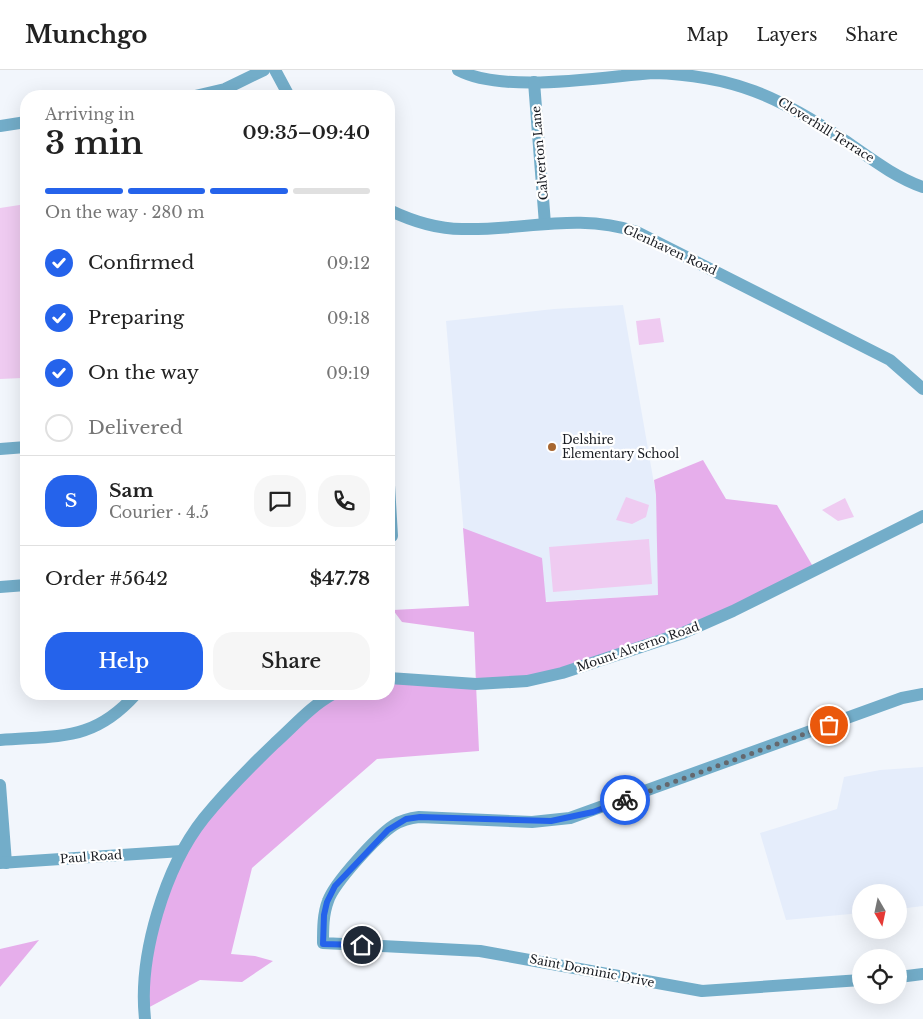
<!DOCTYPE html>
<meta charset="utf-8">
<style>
:root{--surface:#fff;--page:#f6f6f6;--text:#222;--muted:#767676;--line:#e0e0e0;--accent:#2563eb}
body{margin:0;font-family:"Libre Baskerville",serif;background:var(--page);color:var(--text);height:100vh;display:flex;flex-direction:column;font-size:19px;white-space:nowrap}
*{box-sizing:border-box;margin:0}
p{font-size:16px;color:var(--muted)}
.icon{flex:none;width:28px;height:28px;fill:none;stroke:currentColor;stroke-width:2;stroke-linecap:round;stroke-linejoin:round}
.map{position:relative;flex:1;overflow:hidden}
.side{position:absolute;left:20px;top:20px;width:375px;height:610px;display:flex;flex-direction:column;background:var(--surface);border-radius:20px;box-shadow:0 5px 20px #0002}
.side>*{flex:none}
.needle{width:32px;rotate:171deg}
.tools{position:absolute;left:852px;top:814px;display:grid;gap:10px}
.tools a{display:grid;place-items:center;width:55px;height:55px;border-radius:50%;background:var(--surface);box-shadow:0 5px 20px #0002;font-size:25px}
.pin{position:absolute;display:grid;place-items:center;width:42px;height:42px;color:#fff;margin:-21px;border:2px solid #fff;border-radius:50%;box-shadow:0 1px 5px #0007}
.courier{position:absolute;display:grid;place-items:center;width:50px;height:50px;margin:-25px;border:4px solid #2563eb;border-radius:50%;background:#fff;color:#222;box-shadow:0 1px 6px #0007}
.summary em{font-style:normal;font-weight:600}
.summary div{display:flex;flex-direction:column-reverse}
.summary{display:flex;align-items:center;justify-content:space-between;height:85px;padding:0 25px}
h1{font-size:32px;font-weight:600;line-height:38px}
.bar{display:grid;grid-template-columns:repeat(4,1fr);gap:8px 5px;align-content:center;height:60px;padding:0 25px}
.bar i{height:6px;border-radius:4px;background:var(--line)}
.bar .active{background:var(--accent)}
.bar p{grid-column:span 4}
.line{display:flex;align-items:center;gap:12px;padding:0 25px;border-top:1px solid var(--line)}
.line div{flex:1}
.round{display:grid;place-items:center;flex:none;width:52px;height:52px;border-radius:20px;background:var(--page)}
ol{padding:0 25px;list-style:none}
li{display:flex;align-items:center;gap:15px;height:55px}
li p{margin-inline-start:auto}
li .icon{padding:5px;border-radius:50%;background:var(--accent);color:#fff;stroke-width:4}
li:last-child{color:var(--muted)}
li i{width:28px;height:28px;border:2px solid var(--line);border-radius:50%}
.primary-button{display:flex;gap:10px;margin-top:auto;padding:10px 25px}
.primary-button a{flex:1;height:58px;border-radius:20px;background:var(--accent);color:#fff;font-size:20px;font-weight:600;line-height:58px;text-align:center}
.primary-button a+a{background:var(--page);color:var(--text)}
header{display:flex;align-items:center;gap:30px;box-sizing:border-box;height:70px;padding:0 25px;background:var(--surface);border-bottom:1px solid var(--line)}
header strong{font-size:24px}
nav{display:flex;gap:28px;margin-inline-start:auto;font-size:18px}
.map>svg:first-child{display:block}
</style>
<header>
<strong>Munchgo</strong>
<nav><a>Map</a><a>Layers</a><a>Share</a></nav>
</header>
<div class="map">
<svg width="923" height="949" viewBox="0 0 923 949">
<rect width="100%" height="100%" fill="#f2f6fc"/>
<g fill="#e5edfb">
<path d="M623,235l33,190 3,100 -189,11 -24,-285 108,-12z"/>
<path d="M923,697v139l-24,3v-17h-38v21l-75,7 -26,-87 77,-24 7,-32 36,-7z"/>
</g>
<g fill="#efcbf1">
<path d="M26,134v161l-4,13 -22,1v-171z"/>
<path d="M660,248l4,24 -25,3 -3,-24z"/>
<path d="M626,427l23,8 -3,12 -14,7 -16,-4z"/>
<path d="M845,428l9,19 -16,4 -16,-11z"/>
<path d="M649,469l3,45 -99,8 -4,-45z"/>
</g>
<g fill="#e6aeeb">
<path d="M703,390l23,39 51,6 38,65 -82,41 -171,62 -86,11 3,67 -102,8 -125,109 -21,86 24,2 18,5 -31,21 -42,-2 -56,30 15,-98 44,-93 130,-125h56v-16l87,6 -2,-52 -72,-10 -9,-12 76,-4 -6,-78 79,30 4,44 112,-7 -2,-100 -2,-15z"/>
<path d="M39,870l-39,47v-38z"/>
</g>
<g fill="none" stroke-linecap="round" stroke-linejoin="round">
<g stroke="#73adc9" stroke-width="12">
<path d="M275,0l14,26"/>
<path d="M458,0c45,24 143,7 195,3 80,2 126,24 191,67 25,17 50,37 79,47"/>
<path d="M534,12l11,142"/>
<path d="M195,26l30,-7 39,-19"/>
<path d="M0,56l26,-4"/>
<path d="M389,140c23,11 48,19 73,19 61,2 115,-17 175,3l253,128 33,29"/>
<path d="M0,379l26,-2"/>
<path d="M389,415l3,51"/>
<path d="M0,517l26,-2"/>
<path d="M389,608l87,6 51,-3 35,-8 121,-40 50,-22 190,-95"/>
<path d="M0,670c60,-5 93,2 136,-46"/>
<path d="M0,715l6,78"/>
<path d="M0,793l182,-12"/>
<path d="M899,907l24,-3"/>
<path d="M861,910l-159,11 -222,-40 -157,-8c0,-14 0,-29 5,-42 6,-18 49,-65 66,-76 8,-5 16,-7 25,-8l113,5 38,-4 332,-120 21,-4"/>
<path d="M145,949c-7,-63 20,-152 59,-201 22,-27 46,-51 71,-75 19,-17 36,-37 58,-49"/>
</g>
</g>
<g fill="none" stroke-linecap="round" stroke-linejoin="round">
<path stroke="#64686e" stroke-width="5" stroke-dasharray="0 9" d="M625,730l204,-75"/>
<path stroke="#2563eb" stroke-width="6" d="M362,875l-39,-1 1,-29 3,-13 8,-16 53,-56 18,-11 14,-2 131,4 42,-9 32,-12"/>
</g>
<circle fill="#a76630" stroke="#fff" stroke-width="2" cx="552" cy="377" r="5"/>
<g text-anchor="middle" stroke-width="4.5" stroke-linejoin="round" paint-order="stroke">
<g font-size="12" fill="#181b21" stroke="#fff">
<text transform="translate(826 60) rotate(32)" y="4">Cloverhill Terrace</text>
<text transform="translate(540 83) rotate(-95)" y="4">Calverton Lane</text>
<text transform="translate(670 180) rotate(25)" y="4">Glenhaven Road</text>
<text transform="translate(638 577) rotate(-19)" y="4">Mount Alverno Road</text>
<text transform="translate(91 787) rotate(-4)" y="4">Paul Road</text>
<text transform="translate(592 901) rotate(11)" y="4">Saint Dominic Drive</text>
</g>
<g font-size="12" fill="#181b21" stroke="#fff" text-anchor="start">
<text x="562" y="374">Delshire<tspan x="562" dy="14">Elementary School</tspan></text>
</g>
</g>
</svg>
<div class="tools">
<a><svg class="needle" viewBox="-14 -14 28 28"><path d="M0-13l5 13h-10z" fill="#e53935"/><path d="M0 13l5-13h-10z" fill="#767676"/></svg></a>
<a><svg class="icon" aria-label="locate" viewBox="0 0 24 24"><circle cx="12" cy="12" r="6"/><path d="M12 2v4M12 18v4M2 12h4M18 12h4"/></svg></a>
</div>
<div class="pin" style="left:829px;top:655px;background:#ea580c"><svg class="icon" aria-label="bag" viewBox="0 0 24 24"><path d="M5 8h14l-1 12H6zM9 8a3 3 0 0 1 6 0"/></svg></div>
<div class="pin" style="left:362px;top:875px;background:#1f2937"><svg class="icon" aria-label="home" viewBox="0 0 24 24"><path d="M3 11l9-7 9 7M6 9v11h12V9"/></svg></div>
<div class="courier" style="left:625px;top:730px"><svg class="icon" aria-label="bike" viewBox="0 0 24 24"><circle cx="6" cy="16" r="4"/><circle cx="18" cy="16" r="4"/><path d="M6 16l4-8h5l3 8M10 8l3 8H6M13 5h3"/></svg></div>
<section class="side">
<div class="summary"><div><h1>3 min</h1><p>Arriving in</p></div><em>09:35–09:40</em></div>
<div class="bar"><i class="active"></i><i class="active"></i><i class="active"></i><i></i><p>On the way · 280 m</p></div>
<ol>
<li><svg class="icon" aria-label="check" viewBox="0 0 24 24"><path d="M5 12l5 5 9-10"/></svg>Confirmed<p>09:12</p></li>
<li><svg class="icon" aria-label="check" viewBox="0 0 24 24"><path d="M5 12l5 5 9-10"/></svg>Preparing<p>09:18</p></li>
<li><svg class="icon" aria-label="check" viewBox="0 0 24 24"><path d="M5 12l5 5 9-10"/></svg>On the way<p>09:19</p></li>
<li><i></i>Delivered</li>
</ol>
<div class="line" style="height:90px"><b class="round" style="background:var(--accent);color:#fff">S</b><div><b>Sam</b><p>Courier · 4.5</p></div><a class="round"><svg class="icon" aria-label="chat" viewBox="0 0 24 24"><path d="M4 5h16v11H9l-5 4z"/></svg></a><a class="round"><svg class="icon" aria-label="phone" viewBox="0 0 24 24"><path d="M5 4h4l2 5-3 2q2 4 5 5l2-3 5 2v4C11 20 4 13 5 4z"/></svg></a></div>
<div class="line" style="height:65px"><div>Order #5642</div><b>$47.78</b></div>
<div class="primary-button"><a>Help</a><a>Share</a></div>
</section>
</div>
